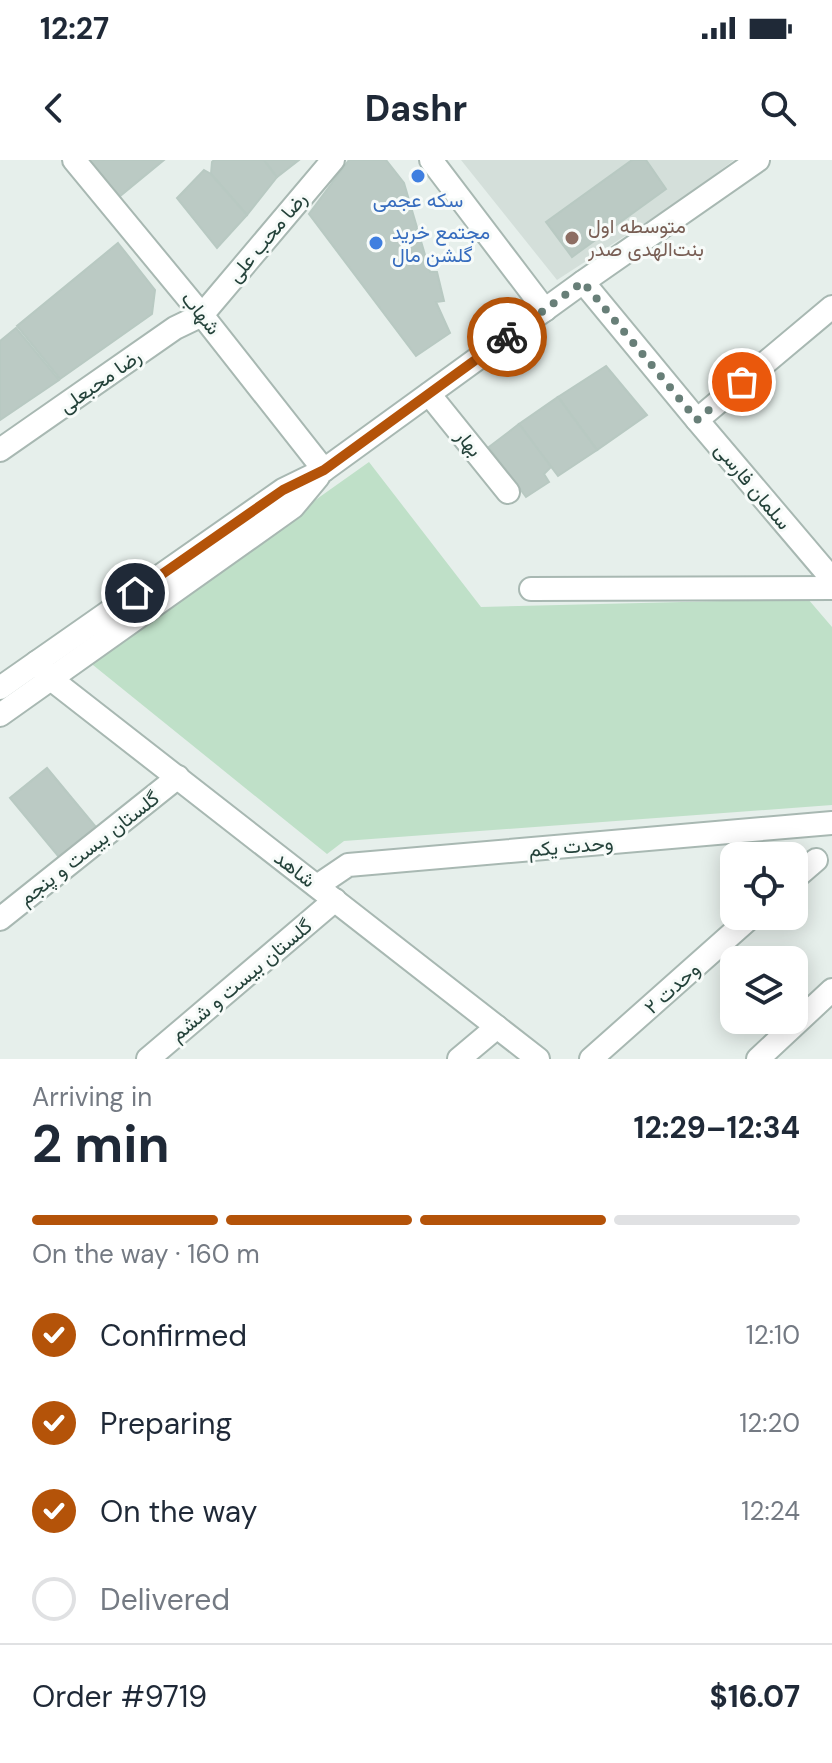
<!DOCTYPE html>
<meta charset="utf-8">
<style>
:root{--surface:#fff;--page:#f2f2f3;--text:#1f2937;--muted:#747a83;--line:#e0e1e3;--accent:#b45309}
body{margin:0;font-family:"DM Sans",Vazirmatn,sans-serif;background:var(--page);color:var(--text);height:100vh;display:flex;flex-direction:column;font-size:30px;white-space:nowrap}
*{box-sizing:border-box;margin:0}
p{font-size:26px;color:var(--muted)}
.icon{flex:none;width:44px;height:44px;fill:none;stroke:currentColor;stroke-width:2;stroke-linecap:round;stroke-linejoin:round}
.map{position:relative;height:899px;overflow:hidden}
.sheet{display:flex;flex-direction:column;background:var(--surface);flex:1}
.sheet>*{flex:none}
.tools{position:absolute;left:720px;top:682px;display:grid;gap:16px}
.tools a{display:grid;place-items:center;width:88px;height:88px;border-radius:16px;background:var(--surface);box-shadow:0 4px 20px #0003;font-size:40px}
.pin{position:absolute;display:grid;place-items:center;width:68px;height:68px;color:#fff;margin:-34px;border:4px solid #fff;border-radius:50%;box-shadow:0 2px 8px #0007}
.courier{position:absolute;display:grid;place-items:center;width:80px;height:80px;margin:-40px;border:6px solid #b45309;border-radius:50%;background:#fff;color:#222;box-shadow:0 2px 10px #0007}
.summary em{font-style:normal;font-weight:700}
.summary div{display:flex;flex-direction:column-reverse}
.summary{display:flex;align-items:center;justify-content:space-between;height:136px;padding:0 32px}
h1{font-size:52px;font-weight:700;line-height:60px}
.bar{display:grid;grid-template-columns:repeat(4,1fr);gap:12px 8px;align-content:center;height:96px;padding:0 32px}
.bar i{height:10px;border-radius:6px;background:var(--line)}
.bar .on{background:var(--accent)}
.bar p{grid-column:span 4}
.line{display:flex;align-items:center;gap:20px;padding:0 32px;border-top:2px solid var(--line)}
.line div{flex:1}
ol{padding:0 32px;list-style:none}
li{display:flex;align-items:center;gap:24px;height:88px}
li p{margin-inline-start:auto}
li .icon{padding:8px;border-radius:50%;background:var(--accent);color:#fff;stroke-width:4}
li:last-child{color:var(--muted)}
li i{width:44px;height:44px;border:4px solid var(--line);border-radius:50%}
.status{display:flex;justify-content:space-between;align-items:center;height:56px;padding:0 40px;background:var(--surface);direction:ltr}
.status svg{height:22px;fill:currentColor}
header{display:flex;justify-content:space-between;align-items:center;height:104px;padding:0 32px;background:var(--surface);font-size:36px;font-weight:700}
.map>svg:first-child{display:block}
</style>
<div class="status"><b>12:27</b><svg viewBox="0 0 49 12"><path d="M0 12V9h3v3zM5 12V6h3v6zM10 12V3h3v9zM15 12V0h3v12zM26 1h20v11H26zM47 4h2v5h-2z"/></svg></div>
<header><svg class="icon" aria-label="back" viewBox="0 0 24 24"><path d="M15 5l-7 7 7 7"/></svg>Dashr<svg class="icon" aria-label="search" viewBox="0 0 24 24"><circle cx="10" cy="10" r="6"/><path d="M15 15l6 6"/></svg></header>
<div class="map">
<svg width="832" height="899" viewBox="0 0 832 899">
<rect width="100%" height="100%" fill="#e6efeb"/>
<path fill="#d4dfda" d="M461,0h273l-49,37 -128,83z"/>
<path fill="#bfe0c8" d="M369,302l112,145 327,-8 24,28v178l-488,36 -17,13 -239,-193z"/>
<g fill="#bbcac4" stroke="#b8c9c2" stroke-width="2">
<path d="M80,0h84l-50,41z"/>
<path d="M214,0h50l13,17 -30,38 -36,-41 1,-12z"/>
<path d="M264,0h35l-22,17z"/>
<path d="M349,0h37l18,23 26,89h7l7,29 -8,1 14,31 -34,23 -107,-142z"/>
<path d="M632,0h14l20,29 -94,68 -26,-35z"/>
<path d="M204,10l7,4 36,41 -30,33 -40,-50z"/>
<path d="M118,83l37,47 -3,24 -92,65 -43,-53z"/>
<path d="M16,168l43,52 -59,40v-79z"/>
<path d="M606,206l41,49 -50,35 -39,-53z"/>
<path d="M558,237l39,53 -39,26 -39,-52z"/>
<path d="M519,264l32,43 -7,7 5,8 -23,15 -37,-50z"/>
<path d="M47,608l54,65 -37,30 -54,-65z"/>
</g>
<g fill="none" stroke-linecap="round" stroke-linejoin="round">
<defs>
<g id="minor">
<path d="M74,0l128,155 122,155"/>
<path d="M431,0l114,150"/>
<path d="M583,122l114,138 135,159"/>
<path d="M429,234l79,98"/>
<path d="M697,260l135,-113"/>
<path d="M0,290l175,-122 27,-13 131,-155"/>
<path d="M531,429l301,-1"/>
<path d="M37,502l14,17 487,380"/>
<path d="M0,528l283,-198 41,-20 259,-188 175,-122"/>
<path d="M0,555l293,-208 25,-30"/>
<path d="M794,719l22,-19"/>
<path d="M317,726l31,-21 484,-42"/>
<path d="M0,759l178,-142"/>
<path d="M148,899l187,-159"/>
<path d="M459,899l38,-32"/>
<path d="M591,899l161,-143"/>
<path d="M758,899l74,-69"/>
</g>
</defs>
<use href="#minor" stroke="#a8b8b2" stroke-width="26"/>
<use href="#minor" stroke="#fff" stroke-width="22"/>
</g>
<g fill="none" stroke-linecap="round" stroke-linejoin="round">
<path stroke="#687f78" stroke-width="8" stroke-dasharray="0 14.4" d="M507,177l76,-55 114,138 45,-38"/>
<path stroke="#b45309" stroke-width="10" d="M135,433l148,-103 41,-20 183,-133"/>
</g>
<g fill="#3f7fe0" stroke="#f7fbf9" stroke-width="3">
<circle cx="418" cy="16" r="8"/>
<circle cx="376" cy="83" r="8"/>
</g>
<circle fill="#8d6e63" stroke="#f7fbf9" stroke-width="3" cx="572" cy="78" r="8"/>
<g text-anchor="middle" stroke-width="6" stroke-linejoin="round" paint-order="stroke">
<g font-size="20" fill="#366cbe" stroke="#f7fbf9">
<text x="418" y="47">سکه عجمی</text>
<text x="392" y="79" text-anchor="start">مجتمع خرید<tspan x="392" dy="23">گلشن مال</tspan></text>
</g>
<g font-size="20" fill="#785e54" stroke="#f7fbf9" text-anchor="start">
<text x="588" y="73">متوسطه اول<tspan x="588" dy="23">بنت‌الهدی صدر</tspan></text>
</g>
<g font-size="20" fill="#24423a" stroke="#f7fbf9">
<text transform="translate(267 77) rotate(-50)" y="7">رضا محب علی</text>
<text transform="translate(201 153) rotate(51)" y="7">شهاب</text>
<text transform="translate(100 221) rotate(-35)" y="7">رضا محبعلی</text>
<text transform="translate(469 283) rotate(51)" y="7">بهار</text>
<text transform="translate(753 326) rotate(50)" y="7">سلمان فارسی</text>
<text transform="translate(571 686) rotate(-5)" y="7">وحدت یکم</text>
<text transform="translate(89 688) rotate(-38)" y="7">گلستان بیست و پنجم</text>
<text transform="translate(295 709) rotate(38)" y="7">شاهد</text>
<text transform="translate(241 820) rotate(-40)" y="7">گلستان بیست و ششم</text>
<text transform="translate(672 828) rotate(-42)" y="7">وحدت ۲</text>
</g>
</g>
</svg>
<div class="tools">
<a><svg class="icon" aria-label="locate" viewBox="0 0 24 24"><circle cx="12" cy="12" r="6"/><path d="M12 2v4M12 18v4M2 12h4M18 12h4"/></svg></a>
<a><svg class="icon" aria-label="layers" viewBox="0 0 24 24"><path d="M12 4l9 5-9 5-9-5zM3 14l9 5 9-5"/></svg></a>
</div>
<div class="pin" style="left:742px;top:222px;background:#ea580c"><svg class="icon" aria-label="bag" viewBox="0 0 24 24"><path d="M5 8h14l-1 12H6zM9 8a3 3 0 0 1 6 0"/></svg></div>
<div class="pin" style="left:135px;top:433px;background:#1f2937"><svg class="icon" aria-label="home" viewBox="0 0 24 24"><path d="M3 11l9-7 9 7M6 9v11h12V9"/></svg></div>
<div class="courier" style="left:507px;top:177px"><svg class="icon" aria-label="bike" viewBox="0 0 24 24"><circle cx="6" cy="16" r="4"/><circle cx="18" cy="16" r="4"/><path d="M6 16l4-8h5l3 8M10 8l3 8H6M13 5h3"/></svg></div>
</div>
<section class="sheet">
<div class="summary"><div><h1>2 min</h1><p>Arriving in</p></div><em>12:29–12:34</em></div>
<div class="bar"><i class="on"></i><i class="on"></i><i class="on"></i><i></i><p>On the way · 160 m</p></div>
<ol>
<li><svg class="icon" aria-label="check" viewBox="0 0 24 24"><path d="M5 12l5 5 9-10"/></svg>Confirmed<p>12:10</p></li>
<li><svg class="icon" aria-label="check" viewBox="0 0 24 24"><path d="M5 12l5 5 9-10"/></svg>Preparing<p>12:20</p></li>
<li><svg class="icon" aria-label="check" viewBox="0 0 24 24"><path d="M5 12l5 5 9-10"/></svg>On the way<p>12:24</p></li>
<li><i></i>Delivered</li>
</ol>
<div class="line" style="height:104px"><div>Order #9719</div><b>$16.07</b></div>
</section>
